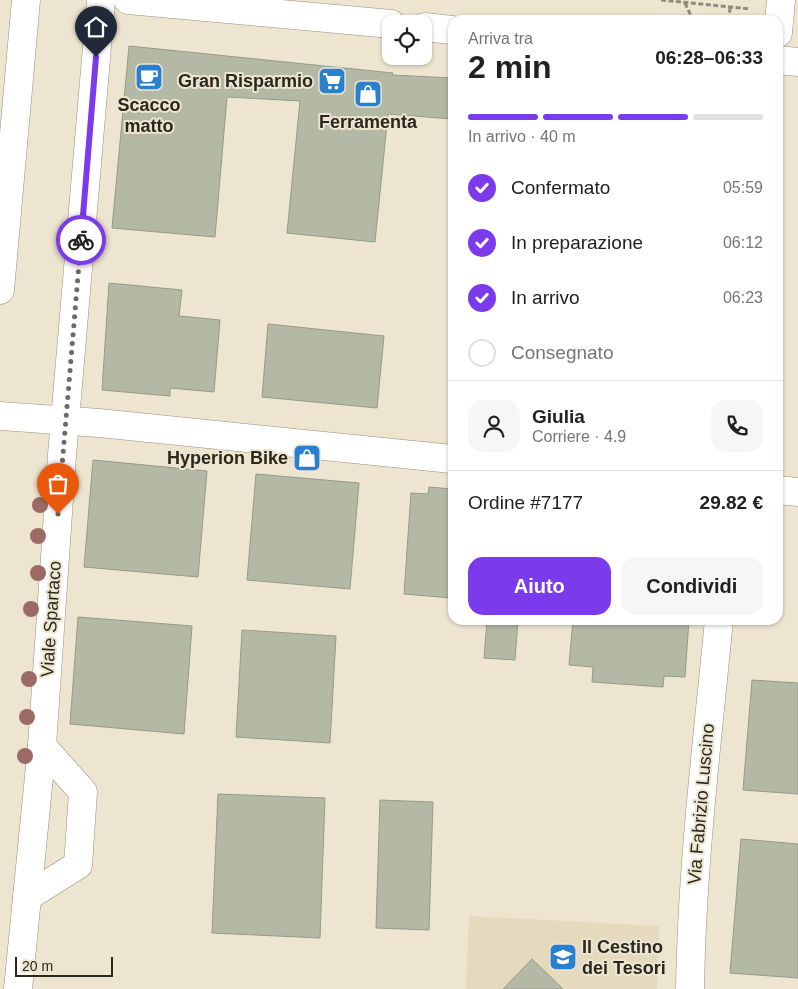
<!DOCTYPE html>
<html lang="it">
<meta charset="utf-8">
<style>
:root{--surface:#fff;--page:#f6f6f6;--text:#202124;--muted:#757577;--line:#e0e0e0;--accent:#7c3aed}
body{margin:0;font-family:Arial,sans-serif;background:var(--page);color:var(--text);height:100vh;display:flex;flex-direction:column;font-size:19px;white-space:nowrap}
*{box-sizing:border-box;margin:0}
p{font-size:16px;color:var(--muted)}
.icon{flex:none;width:28px;height:28px;fill:none;stroke:currentColor;stroke-width:2;stroke-linecap:round;stroke-linejoin:round}
.map{position:relative;flex:1;overflow:hidden}
.side{position:absolute;left:448px;top:15px;width:335px;height:610px;display:flex;flex-direction:column;background:var(--surface);border-radius:15px;box-shadow:0 1px 4px #0004}
.side>*{flex:none}
.fabs{position:absolute;left:382px;top:15px;display:grid;gap:10px}
.fabs a{display:grid;place-items:center;width:50px;height:50px;border-radius:10px;background:var(--surface);box-shadow:0 1px 4px #0004;font-size:25px}
.scale{position:absolute;left:15px;bottom:12px;width:98px;box-sizing:border-box;padding-left:5px;border:2px solid #2a271f;border-top:0;font-size:14px;line-height:18px;white-space:nowrap;color:#2a271f;-webkit-text-stroke:4px #ede5d0;paint-order:stroke}
.pin{position:absolute;display:grid;place-items:center;width:42px;height:42px;color:#fff;margin:-51px -21px;border-radius:50% 50% 50% 0;rotate:-45deg;box-shadow:0 0 5px #0007}
.pin .icon{rotate:45deg}
.courier{position:absolute;display:grid;place-items:center;width:50px;height:50px;margin:-25px;border:4px solid #7c3aed;border-radius:50%;background:#fff;color:#222;box-shadow:0 1px 6px #0007}
.summary em{font-style:normal;font-weight:800}
.summary div{display:flex;flex-direction:column-reverse}
.summary{display:flex;align-items:center;justify-content:space-between;height:85px;padding:0 20px}
h1{font-size:32px;font-weight:800;line-height:38px}
.bar{display:grid;grid-template-columns:repeat(4,1fr);gap:8px 5px;align-content:center;height:60px;padding:0 20px}
.bar i{height:6px;border-radius:4px;background:var(--line)}
.bar .selected{background:var(--accent)}
.bar p{grid-column:span 4}
.line{display:flex;align-items:center;gap:12px;padding:0 20px;border-top:1px solid var(--line)}
.line div{flex:1}
.round{display:grid;place-items:center;flex:none;width:52px;height:52px;border-radius:15px;background:var(--page)}
ol{padding:0 20px;list-style:none}
li{display:flex;align-items:center;gap:15px;height:55px}
li p{margin-inline-start:auto}
li .icon{padding:5px;border-radius:50%;background:var(--accent);color:#fff;stroke-width:4}
li:last-child{color:var(--muted)}
li i{width:28px;height:28px;border:2px solid var(--line);border-radius:50%}
.primary-button{display:flex;gap:10px;margin-top:auto;padding:10px 20px}
.primary-button a{flex:1;height:58px;border-radius:15px;background:var(--accent);color:#fff;font-size:20px;font-weight:800;line-height:58px;text-align:center}
.primary-button a+a{background:var(--page);color:var(--text)}
.map>svg:first-child{display:block}
</style>
<div class="map">
<svg width="798" height="989" viewBox="0 0 798 989">
<rect width="100%" height="100%" fill="#ede5d0"/>
<path fill="#e5dabe" d="M469,916l190,10 -2,63h-191z"/>
<g fill="#b3b9a5" stroke="#959b87">
<path d="M129,46l264,27 -1,2 60,3v41l-64,-5 -13,128 -88,-9 13,-132 -73,-4 -12,140 -103,-9z"/>
<path d="M109,283l73,7 -3,26 41,4 -6,72 -44,-4v8l-68,-6z"/>
<path d="M268,324l116,12 -7,72 -115,-11z"/>
<path d="M93,460l114,11 -9,106 -114,-10z"/>
<path d="M256,474l103,9 -9,106 -103,-9z"/>
<path d="M429,487l23,2v109l-48,-4 7,-101 17,1z"/>
<path d="M78,617l114,9 -8,108 -114,-10z"/>
<path d="M487,620h31l-3,40 -31,-2z"/>
<path d="M573,620h116l-4,57 -21,-1 -1,11 -71,-5 1,-15 -24,-2z"/>
<path d="M242,630l94,6 -6,107 -94,-6z"/>
<path d="M752,680l46,3v111l-55,-4z"/>
<path d="M218,794l107,4 -5,140 -108,-5z"/>
<path d="M380,800l53,2 -4,128 -53,-2z"/>
<path d="M741,839l57,5v134l-68,-5z"/>
<path d="M532,959l31,30h-60z"/>
</g>
<g fill="none" stroke-linecap="round" stroke-linejoin="round">
<defs>
<g id="minor">
<path d="M128,0l263,24"/>
<path d="M424,27l28,3"/>
<path d="M778,33l3,-33"/>
<path d="M778,60l20,2"/>
<path d="M0,290l26,-290"/>
<path d="M0,416l99,7 353,36"/>
<path d="M778,490l20,2"/>
<path d="M27,897l51,-32 5,-73 -41,-46"/>
<path d="M18,989l24,-243 20,-291 39,-455"/>
<path d="M690,989c2,-124 17,-246 29,-369"/>
</g>
</defs>
<use href="#minor" stroke="#97907d" stroke-width="29"/>
<g stroke="#908b7c" stroke-width="3" stroke-dasharray="5 2.5" stroke-linecap="butt">
<path d="M661,0l89,9"/>
<path d="M685,3l8,17"/>
<path d="M729,20l1,-13"/>
</g>
<use href="#minor" stroke="#fff" stroke-width="28"/>
</g>
<g fill="#9c6a65">
<circle cx="40" cy="505" r="8"/>
<circle cx="38" cy="536" r="8"/>
<circle cx="38" cy="573" r="8"/>
<circle cx="31" cy="609" r="8"/>
<circle cx="29" cy="679" r="8"/>
<circle cx="27" cy="717" r="8"/>
<circle cx="25" cy="756" r="8"/>
</g>
<g fill="none" stroke-linecap="round" stroke-linejoin="round">
<path stroke="#6e6a5d" stroke-width="5" stroke-dasharray="0 9" d="M58,514l23,-274"/>
<path stroke="#7c3aed" stroke-width="6" d="M81,240l15,-183"/>
</g>
<defs>
<symbol id="cafe-square" viewBox="-11 -11 22 22"><rect x="-9" y="-9" width="18" height="18" rx="4" fill="#2880ce" stroke="#ede5d0"/><path d="M-5.5-4.5H6V0H3Q3 3.5 0 3.5H-2.5Q-5.5 3.5-5.5 0ZM3-3.2v2h1.7v-2ZM-6 4.5H4V6H-6Z" fill="#fff"/></symbol>
<symbol id="supermarket-square" viewBox="-11 -11 22 22"><rect x="-9" y="-9" width="18" height="18" rx="4" fill="#2880ce" stroke="#ede5d0"/><path d="M-6-5.5h2.5l.6 2H6L4.5 2H-2.5L-4.4-4H-6ZM-1.5 3.2a1.3 1.3 0 1 0 .1 0ZM3 3.2a1.3 1.3 0 1 0 .1 0Z" fill="#fff"/></symbol>
<symbol id="shop-square" viewBox="-11 -11 22 22"><rect x="-9" y="-9" width="18" height="18" rx="4" fill="#2880ce" stroke="#ede5d0"/><path d="M-5-2.5h2.3a2.7 3.5 0 0 1 5.4 0H5L5.5 6h-11ZM-1.5-2.5h3a1.5 2.3 0 0 0-3 0Z" fill="#fff"/></symbol>
<symbol id="school-square" viewBox="-11 -11 22 22"><rect x="-9" y="-9" width="18" height="18" rx="4" fill="#2880ce" stroke="#ede5d0"/><path d="M0-5L7-2L0 1L-7-2ZM-4 1L0 2.5L4 1V4Q0 6-4 4Z" fill="#fff"/></symbol>
</defs>
<g fill-rule="evenodd">
<use href="#cafe-square" x="133" y="61" width="32" height="32"/>
<use href="#supermarket-square" x="316" y="65" width="32" height="32"/>
<use href="#shop-square" x="352" y="78" width="32" height="32"/>
<use href="#shop-square" x="291" y="442" width="32" height="32"/>
<use href="#school-square" x="547" y="941" width="32" height="32"/>
</g>
<g text-anchor="middle" stroke-width="4" stroke-linejoin="round" paint-order="stroke">
<g font-size="18" font-weight="bold" fill="#2a271f" stroke="#ede5d0" text-anchor="end">
<text x="313" y="87">Gran Risparmio</text>
<text x="149" y="111" text-anchor="middle">Scacco<tspan x="149" dy="21">matto</tspan></text>
<text x="368" y="128" text-anchor="middle">Ferramenta</text>
<text x="288" y="464">Hyperion Bike</text>
<text x="582" y="953" text-anchor="start">Il Cestino<tspan x="582" dy="21">dei Tesori</tspan></text>
</g>
<g font-size="18" fill="#2a271f" stroke="#ede5d0">
<text transform="translate(51 619) rotate(-86)" y="6">Viale Spartaco</text>
<text transform="translate(701 804) rotate(-85)" y="6">Via Fabrizio Luscino</text>
</g>
</g>
</svg>
<div class="fabs">
<a><svg class="icon" aria-label="locate" viewBox="0 0 24 24"><circle cx="12" cy="12" r="6"/><path d="M12 2v4M12 18v4M2 12h4M18 12h4"/></svg></a>
</div>
<div class="scale">20 m</div>
<div class="pin" style="left:58px;top:514px;background:#ea580c"><svg class="icon" aria-label="bag" viewBox="0 0 24 24"><path d="M5 8h14l-1 12H6zM9 8a3 3 0 0 1 6 0"/></svg></div>
<div class="pin" style="left:96px;top:57px;background:#1f2937"><svg class="icon" aria-label="home" viewBox="0 0 24 24"><path d="M3 11l9-7 9 7M6 9v11h12V9"/></svg></div>
<div class="courier" style="left:81px;top:240px"><svg class="icon" aria-label="bike" viewBox="0 0 24 24"><circle cx="6" cy="16" r="4"/><circle cx="18" cy="16" r="4"/><path d="M6 16l4-8h5l3 8M10 8l3 8H6M13 5h3"/></svg></div>
<section class="side">
<div class="summary"><div><h1>2 min</h1><p>Arriva tra</p></div><em>06:28–06:33</em></div>
<div class="bar"><i class="selected"></i><i class="selected"></i><i class="selected"></i><i></i><p>In arrivo · 40 m</p></div>
<ol>
<li><svg class="icon" aria-label="check" viewBox="0 0 24 24"><path d="M5 12l5 5 9-10"/></svg>Confermato<p>05:59</p></li>
<li><svg class="icon" aria-label="check" viewBox="0 0 24 24"><path d="M5 12l5 5 9-10"/></svg>In preparazione<p>06:12</p></li>
<li><svg class="icon" aria-label="check" viewBox="0 0 24 24"><path d="M5 12l5 5 9-10"/></svg>In arrivo<p>06:23</p></li>
<li><i></i>Consegnato</li>
</ol>
<div class="line" style="height:90px"><a class="round"><svg class="icon" aria-label="person" viewBox="0 0 24 24"><circle cx="12" cy="8" r="4"/><path d="M4 21q1-7 8-7t8 7"/></svg></a><div><b>Giulia</b><p>Corriere · 4.9</p></div><a class="round"><svg class="icon" aria-label="phone" viewBox="0 0 24 24"><path d="M5 4h4l2 5-3 2q2 4 5 5l2-3 5 2v4C11 20 4 13 5 4z"/></svg></a></div>
<div class="line" style="height:65px"><div>Ordine #7177</div><b>29.82 €</b></div>
<div class="primary-button"><a>Aiuto</a><a>Condividi</a></div>
</section>
</div>
